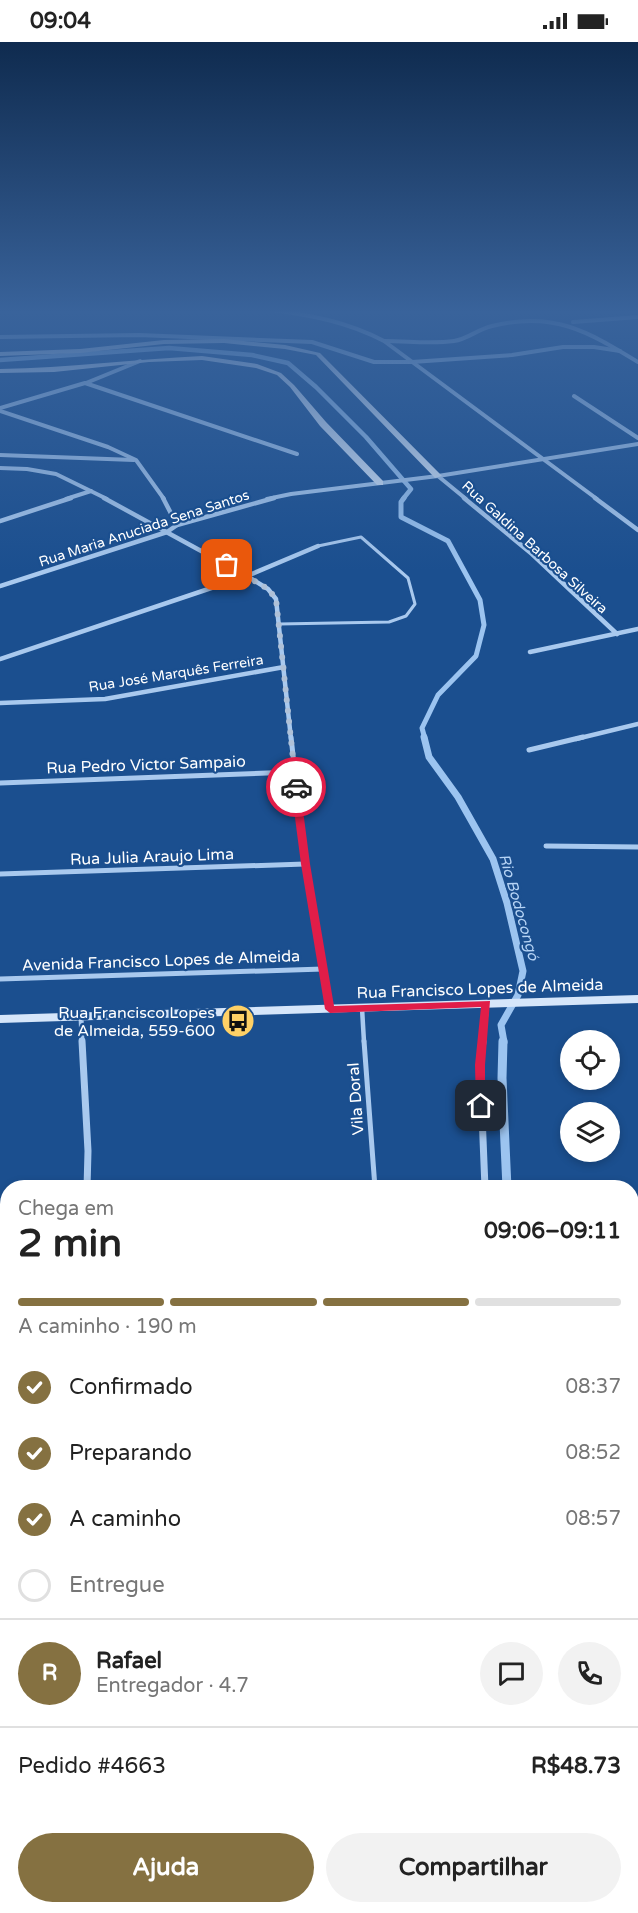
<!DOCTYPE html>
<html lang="pt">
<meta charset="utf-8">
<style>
:root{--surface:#fff;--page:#f2f2f2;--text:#222;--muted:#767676;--line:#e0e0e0;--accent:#857141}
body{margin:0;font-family:"Varela Round",sans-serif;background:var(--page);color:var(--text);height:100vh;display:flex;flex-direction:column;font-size:22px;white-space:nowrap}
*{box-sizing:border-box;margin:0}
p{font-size:20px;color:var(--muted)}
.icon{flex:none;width:33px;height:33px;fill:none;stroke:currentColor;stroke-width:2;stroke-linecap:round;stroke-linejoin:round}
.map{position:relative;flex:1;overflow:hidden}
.drawer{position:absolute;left:0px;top:1138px;width:639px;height:734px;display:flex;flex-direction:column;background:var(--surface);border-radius:24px 24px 0 0;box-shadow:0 3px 9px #0003}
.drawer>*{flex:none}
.buttons{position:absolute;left:560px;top:988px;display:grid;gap:12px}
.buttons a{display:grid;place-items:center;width:60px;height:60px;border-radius:50%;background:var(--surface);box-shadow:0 3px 9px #0003;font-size:30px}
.pin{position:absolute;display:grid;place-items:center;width:51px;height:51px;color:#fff;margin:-26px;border-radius:12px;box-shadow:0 3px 9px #0006}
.courier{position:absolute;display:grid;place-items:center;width:60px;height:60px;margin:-30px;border:4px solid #e11d48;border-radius:50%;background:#fff;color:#222;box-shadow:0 2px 8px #0007}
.headline em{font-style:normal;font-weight:700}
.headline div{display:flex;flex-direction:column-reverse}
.headline{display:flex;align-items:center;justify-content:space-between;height:102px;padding:0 18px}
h1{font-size:39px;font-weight:700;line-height:45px}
.bar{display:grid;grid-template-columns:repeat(4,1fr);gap:9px 6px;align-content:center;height:72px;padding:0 18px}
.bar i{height:8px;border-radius:4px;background:var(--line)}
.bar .selected{background:var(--accent)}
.bar p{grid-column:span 4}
.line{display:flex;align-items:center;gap:15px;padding:0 18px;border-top:2px solid var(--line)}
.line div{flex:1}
.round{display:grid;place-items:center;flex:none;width:63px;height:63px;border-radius:32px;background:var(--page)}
ol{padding:0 18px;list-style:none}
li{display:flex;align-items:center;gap:18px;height:66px}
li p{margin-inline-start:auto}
li .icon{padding:6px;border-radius:50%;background:var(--accent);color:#fff;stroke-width:4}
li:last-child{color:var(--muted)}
li i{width:33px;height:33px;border:3px solid var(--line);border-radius:50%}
.action{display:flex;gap:12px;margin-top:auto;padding:12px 18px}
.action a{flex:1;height:69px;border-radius:36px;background:var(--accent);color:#fff;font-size:24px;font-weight:700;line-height:69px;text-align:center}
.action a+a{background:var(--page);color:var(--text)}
.status{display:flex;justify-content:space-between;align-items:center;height:42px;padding:0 30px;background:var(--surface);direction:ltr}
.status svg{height:16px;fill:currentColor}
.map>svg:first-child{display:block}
</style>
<div class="status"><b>09:04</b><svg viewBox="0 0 49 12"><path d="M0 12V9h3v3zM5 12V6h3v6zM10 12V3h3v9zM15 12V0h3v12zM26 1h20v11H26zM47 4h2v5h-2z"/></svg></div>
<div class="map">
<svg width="638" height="1871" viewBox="0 0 638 1871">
<rect width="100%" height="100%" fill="#1b4f8f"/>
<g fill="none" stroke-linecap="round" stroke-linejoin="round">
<path stroke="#9cc4f0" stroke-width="4.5" d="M0,318l169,-12 83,7 36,8 28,24 50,50 45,52 -8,10"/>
<path stroke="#9cc4f0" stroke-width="5" d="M404,456l-3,4v15l47,24 32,59 4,25 -8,31 -38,39 -16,33 3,11"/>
<path stroke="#9cc4f0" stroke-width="7" d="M424,695l5,20 29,40 35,62 14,44 16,68 -5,24 -17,30 3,17"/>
<path stroke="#9cc4f0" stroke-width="9" d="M503,999l-1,37 5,110"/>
<path stroke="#9cc4f0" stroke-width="11" d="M558,1871l1,-7"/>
<path stroke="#a9c9ee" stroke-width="3" d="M279,582l110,-2 17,-6 9,-12 -7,-26 -47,-41 -43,9"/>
<path stroke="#a9c9ee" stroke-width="4.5" d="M362,966l2,34"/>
<path stroke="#a9c9ee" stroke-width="5" d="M364,999l11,147"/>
<g stroke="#a9c9ee" stroke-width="4">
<path d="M271,268c40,5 77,12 113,31l213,158"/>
<path d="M573,280l65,-5"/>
<path d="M0,295l139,-2 173,7 62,20h38l100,-7 51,-8h31l26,4"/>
<path d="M385,299c23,0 46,3 69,0 14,-2 24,-12 38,-15 62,-15 95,5 146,36"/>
<path d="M86,341l54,-22"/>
<path d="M574,354l64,42"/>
<path d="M0,366l85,-25 212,71"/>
<path d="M0,369l108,36 28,13 28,39"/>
<path d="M0,413l134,5"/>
<path d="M0,426l27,1 29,5 51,25"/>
<path d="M438,434l28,23"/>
<path d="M66,457l25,-8"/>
<path d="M267,457l24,-5 147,-18 200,-32"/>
</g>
<g stroke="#a9c9ee" stroke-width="4.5">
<path d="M104,456l143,78 21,13 8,10 15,140"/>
<path d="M163,456l14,27"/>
<path d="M464,456l68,56 85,80"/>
<path d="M595,456l43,32"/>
<path d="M0,479l71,-23"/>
<path d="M0,544l167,-54 10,-7 97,-27"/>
<path d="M530,610l108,-23"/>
<path d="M0,617l247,-83 71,-30"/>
<path d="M0,661l105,-4 179,-32"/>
<path d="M576,697l62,-15"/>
</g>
<g stroke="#a9c9ee" stroke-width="5">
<path d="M291,695l14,127 25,145"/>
<path d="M529,708l54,-13"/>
<path d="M0,741l294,-11"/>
<path d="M546,804l92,1"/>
<path d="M0,832l305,-10"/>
<path d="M0,937l323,-10"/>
<path d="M81,974l1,26"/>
<path d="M483,1000l4,-39"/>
</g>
<g stroke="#a9c9ee" stroke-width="7">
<path d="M82,999l6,110 -1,37"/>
<path d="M483,999l-3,24 5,123"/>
<path d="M0,1184l8,-1"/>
</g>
<g stroke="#a9c9ee" stroke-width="9">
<path d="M0,1402l8,-1"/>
<path d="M0,1697l8,-2"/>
<path d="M201,1864v7"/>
</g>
<g fill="#d6e6fa" fill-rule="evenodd">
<path d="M224,297l61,6 35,8 122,123 -7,2 -119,-123 -31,-6 -61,-6 -60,1 -84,9 -80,3v-4l80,-3 84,-9z"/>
<path d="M202,314l55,8 24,9 13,12 32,37 57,59v4h-6l-57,-59 -30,-39 -13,-12 -21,-7 -54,-8 -53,2 -95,10 -54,1v-4c68,-1 134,-10 202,-13z"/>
<path d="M638,953v8l-638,20v-8z"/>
</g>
</g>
<linearGradient id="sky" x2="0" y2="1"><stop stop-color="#0f2b4f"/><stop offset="0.51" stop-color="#39639b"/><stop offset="1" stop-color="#39639b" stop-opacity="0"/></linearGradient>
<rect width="638" height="529" fill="url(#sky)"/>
<path fill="#e11d48" d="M296,742l4,3 10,77 24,142 156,-5 -5,64v44h-8l-1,-3 -1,-41 6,-58 -151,6 -5,-4 -24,-145 -10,-77z"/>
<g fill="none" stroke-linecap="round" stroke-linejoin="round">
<path stroke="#afc1d8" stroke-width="6" stroke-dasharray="0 10.8" d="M227,523l41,24 8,10 20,188"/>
</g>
<defs>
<symbol id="bus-disc" viewBox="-11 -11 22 22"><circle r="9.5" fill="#ffd166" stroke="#1b4f8f"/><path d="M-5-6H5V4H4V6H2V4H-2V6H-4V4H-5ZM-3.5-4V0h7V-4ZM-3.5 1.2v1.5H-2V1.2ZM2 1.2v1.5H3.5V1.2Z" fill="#111"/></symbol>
</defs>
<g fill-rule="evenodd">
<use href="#bus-disc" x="219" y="960" width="38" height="38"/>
</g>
<g text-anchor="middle" stroke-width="4.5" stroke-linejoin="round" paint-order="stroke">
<g font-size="14" fill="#fff" stroke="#1b4f8f">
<text transform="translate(144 486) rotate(-18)" y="5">Rua Maria Anuciada Sena Santos</text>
<text transform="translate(535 505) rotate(42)" y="5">Rua Galdina Barbosa Silveira</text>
<text transform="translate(176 631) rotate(-9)" y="5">Rua José Marquês Ferreira</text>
</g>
<g font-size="15" font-style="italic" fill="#b5d3f5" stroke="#1b4f8f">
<text transform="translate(519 865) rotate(74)" y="5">Rio Bodocongó</text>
</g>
<g font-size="16" fill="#fff" stroke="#1b4f8f">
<text transform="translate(146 722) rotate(-2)" y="6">Rua Pedro Victor Sampaio</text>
<text transform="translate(152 814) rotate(-2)" y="6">Rua Julia Araujo Lima</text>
<text transform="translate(161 918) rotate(-2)" y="6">Avenida Francisco Lopes de Almeida</text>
<text transform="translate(480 946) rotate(-2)" y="6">Rua Francisco Lopes de Almeida</text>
<text transform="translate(355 1057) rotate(-94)" y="6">Vila Doral</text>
</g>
<g font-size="16" fill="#fff" stroke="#1b4f8f" text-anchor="end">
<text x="215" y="976">Rua Francisco Lopes<tspan x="215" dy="18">de Almeida, 559-600</tspan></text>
</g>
</g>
</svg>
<div class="buttons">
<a><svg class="icon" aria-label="locate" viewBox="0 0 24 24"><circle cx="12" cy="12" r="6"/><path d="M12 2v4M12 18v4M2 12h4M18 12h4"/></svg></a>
<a><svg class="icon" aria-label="layers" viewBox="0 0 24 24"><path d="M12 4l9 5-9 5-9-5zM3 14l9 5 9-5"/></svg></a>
</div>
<div class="pin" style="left:227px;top:523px;background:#ea580c"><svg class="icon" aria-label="bag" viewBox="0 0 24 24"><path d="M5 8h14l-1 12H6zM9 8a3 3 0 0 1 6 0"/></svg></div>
<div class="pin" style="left:481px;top:1064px;background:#1f2937"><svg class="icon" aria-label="home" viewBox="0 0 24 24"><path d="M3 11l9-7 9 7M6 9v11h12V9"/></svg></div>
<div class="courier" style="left:296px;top:745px"><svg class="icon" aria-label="car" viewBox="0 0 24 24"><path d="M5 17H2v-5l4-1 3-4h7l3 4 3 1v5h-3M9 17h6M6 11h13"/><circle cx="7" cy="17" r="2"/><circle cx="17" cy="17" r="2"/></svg></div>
<section class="drawer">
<div class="headline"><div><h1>2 min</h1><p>Chega em</p></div><em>09:06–09:11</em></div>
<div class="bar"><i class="selected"></i><i class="selected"></i><i class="selected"></i><i></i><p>A caminho · 190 m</p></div>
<ol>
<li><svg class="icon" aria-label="check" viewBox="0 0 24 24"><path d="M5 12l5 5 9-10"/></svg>Confirmado<p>08:37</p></li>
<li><svg class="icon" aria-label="check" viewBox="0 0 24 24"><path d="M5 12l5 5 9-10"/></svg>Preparando<p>08:52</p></li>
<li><svg class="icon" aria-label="check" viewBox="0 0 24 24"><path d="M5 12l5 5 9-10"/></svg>A caminho<p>08:57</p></li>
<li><i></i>Entregue</li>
</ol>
<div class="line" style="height:108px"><b class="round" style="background:var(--accent);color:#fff">R</b><div><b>Rafael</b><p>Entregador · 4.7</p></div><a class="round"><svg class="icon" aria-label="chat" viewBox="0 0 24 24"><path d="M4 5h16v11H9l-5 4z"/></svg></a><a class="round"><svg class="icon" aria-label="phone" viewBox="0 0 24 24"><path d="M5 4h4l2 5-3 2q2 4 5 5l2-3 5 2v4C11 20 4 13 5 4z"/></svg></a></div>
<div class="line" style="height:78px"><div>Pedido #4663</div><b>R$48.73</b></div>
<div class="action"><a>Ajuda</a><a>Compartilhar</a></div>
</section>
</div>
